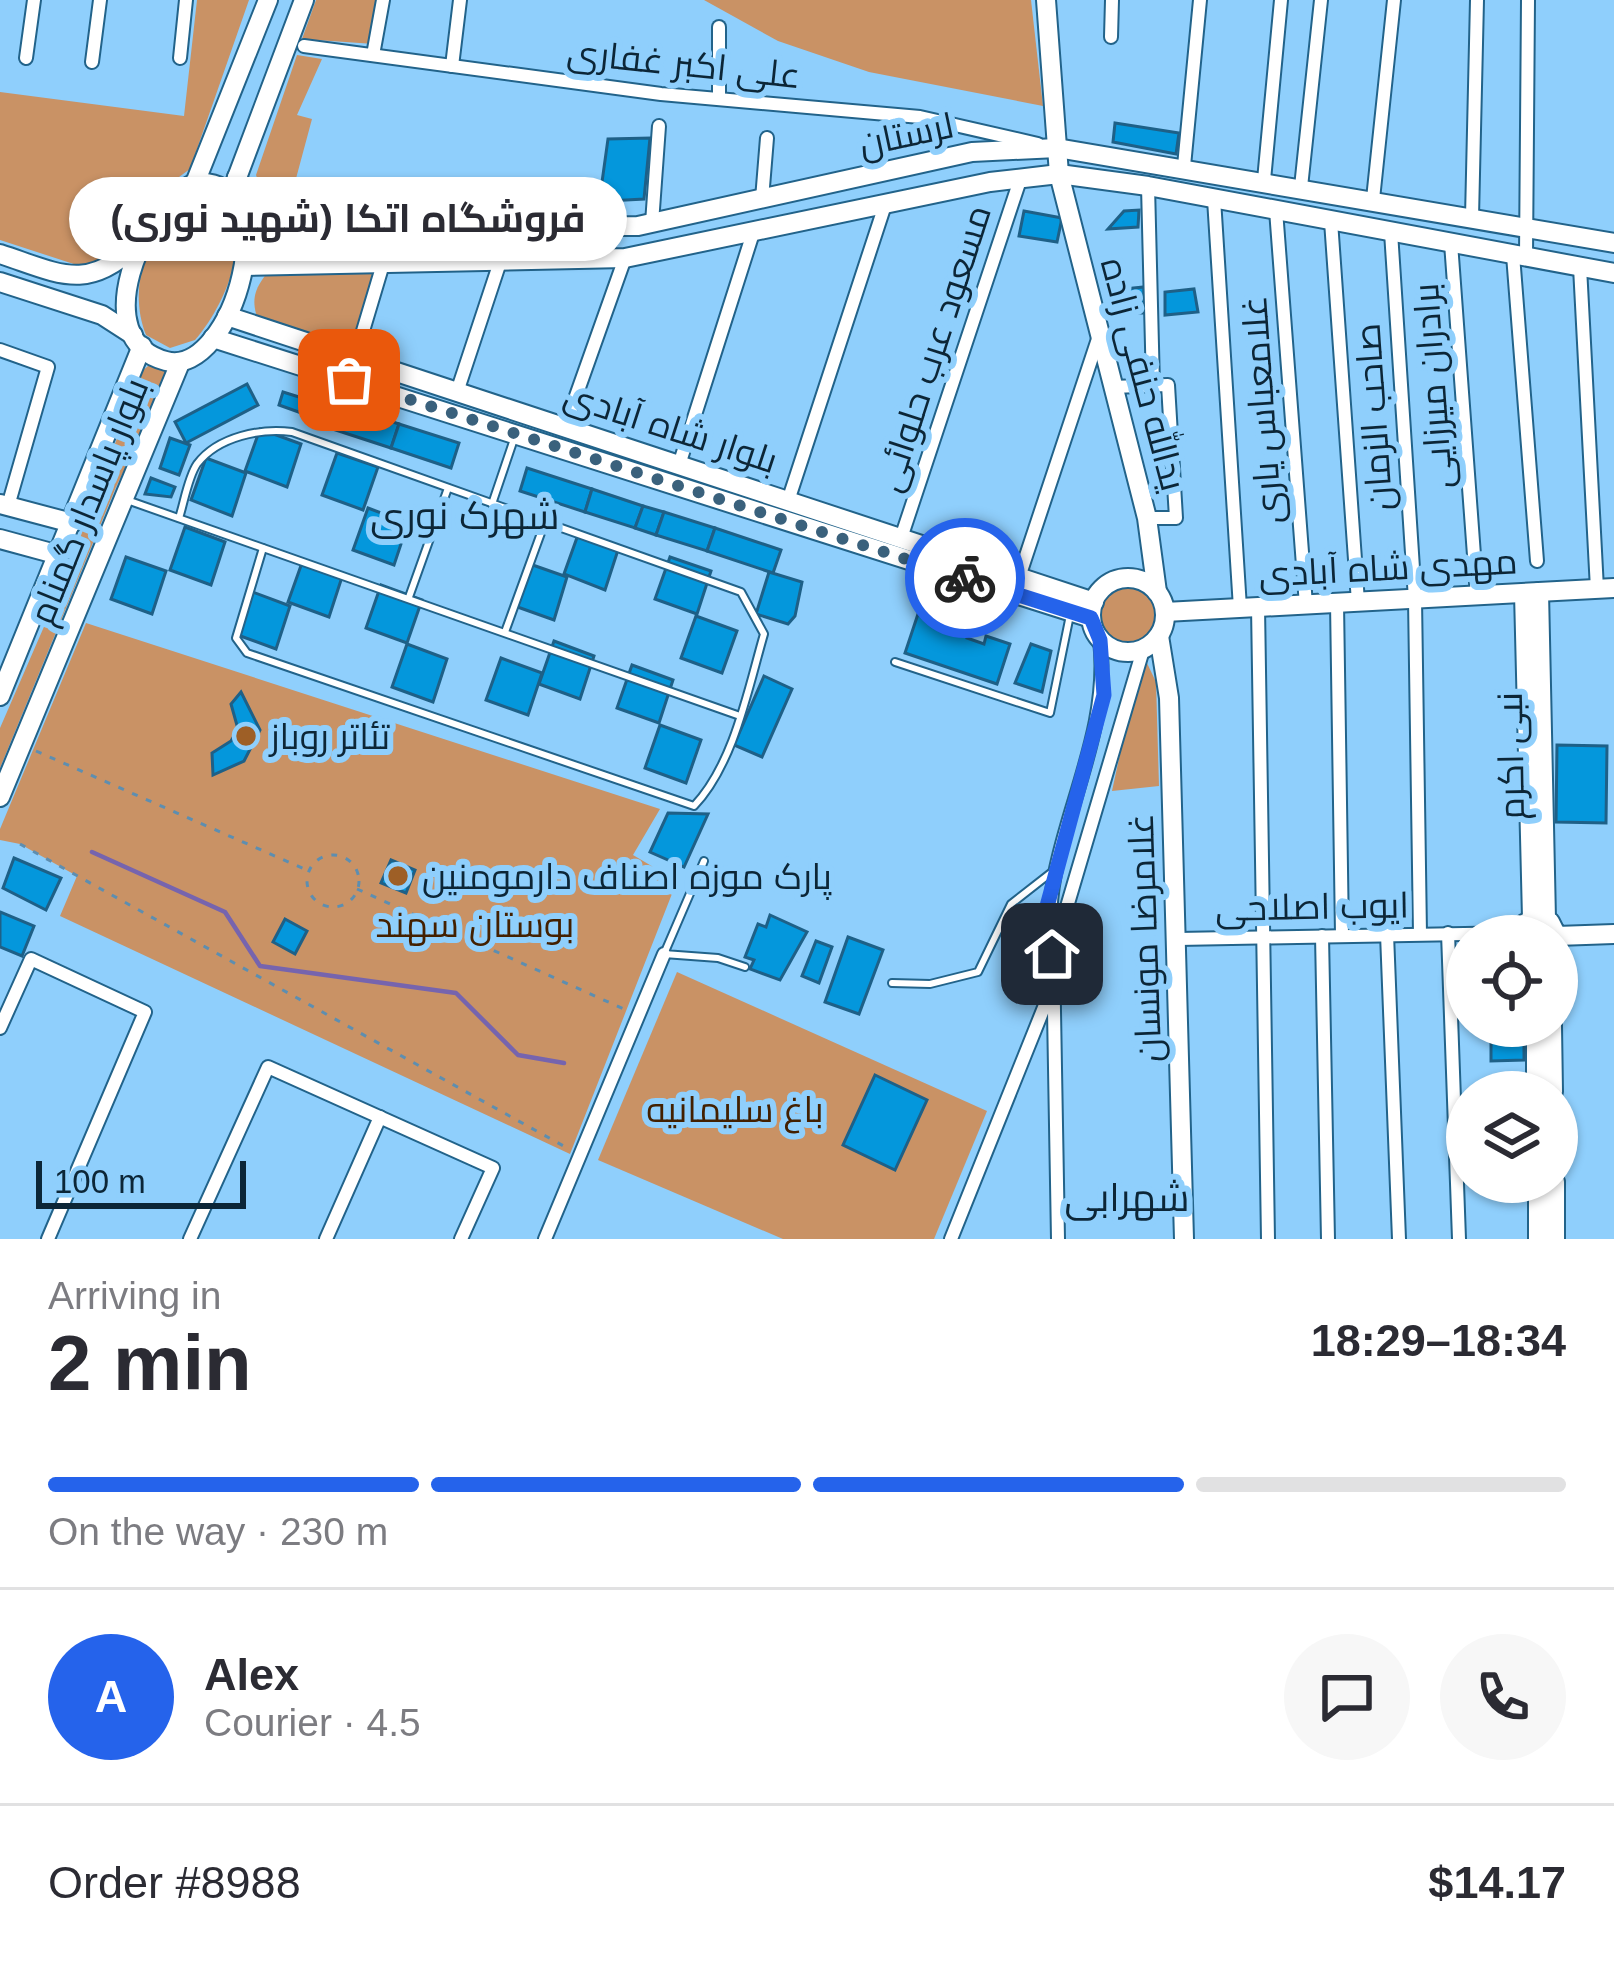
<!DOCTYPE html>
<meta charset="utf-8">
<style>
:root{--surface:#fff;--page:#f7f7f7;--text:#2b2b33;--muted:#7c7c81;--line:#e1e1e2;--accent:#2563eb}
body{margin:0;font-family:Arial,Cairo,sans-serif;background:var(--page);color:var(--text);height:100vh;display:flex;flex-direction:column;font-size:45px;white-space:nowrap}
*{box-sizing:border-box;margin:0}
p{font-size:39px;color:var(--muted)}
.icon{flex:none;width:66px;height:66px;fill:none;stroke:currentColor;stroke-width:2;stroke-linecap:round;stroke-linejoin:round}
.map{position:relative;height:1239px;overflow:hidden}
.sheet{display:flex;flex-direction:column;background:var(--surface);flex:1}
.sheet>*{flex:none}
.fabs{position:absolute;left:1446px;top:915px;display:grid;gap:24px}
.fabs a{display:grid;place-items:center;width:132px;height:132px;border-radius:50%;background:var(--surface);box-shadow:0 3px 9px #0004;font-size:60px}
.scale{position:absolute;left:36px;bottom:30px;width:210px;box-sizing:border-box;padding-left:12px;border:6px solid #0c2637;border-top:0;font-size:33px;line-height:42px;white-space:nowrap;color:#0c2637;-webkit-text-stroke:9px #8fcffc;paint-order:stroke}
.pin{position:absolute;display:grid;place-items:center;width:102px;height:102px;color:#fff;margin:-51px;border-radius:24px;box-shadow:0 6px 18px #0006}
.courier{position:absolute;display:grid;place-items:center;width:120px;height:120px;margin:-60px;border:9px solid #2563eb;border-radius:50%;background:#fff;color:#222;box-shadow:0 3px 15px #0007}
.bubble{position:absolute;height:84px;border-radius:42px;background:var(--surface);box-shadow:0 3px 9px #0004;font-size:39px;font-weight:700;line-height:84px;text-align:center}
.overview em{font-style:normal;font-weight:700}
.overview div{display:flex;flex-direction:column-reverse}
.overview{display:flex;align-items:center;justify-content:space-between;height:204px;padding:0 48px}
h1{font-size:78px;font-weight:700;line-height:90px}
.bar{display:grid;grid-template-columns:repeat(4,1fr);gap:18px 12px;align-content:center;height:144px;padding:0 48px}
.bar i{height:15px;border-radius:9px;background:var(--line)}
.bar .active{background:var(--accent)}
.bar p{grid-column:span 4}
.line{display:flex;align-items:center;gap:30px;padding:0 48px;border-top:3px solid var(--line)}
.line div{flex:1}
.round{display:grid;place-items:center;flex:none;width:126px;height:126px;border-radius:63px;background:var(--page)}
.map>svg:first-child{display:block}
</style>
<div class="map">
<svg width="1614" height="1239" viewBox="0 0 1614 1239">
<rect width="100%" height="100%" fill="#8fcffc"/>
<g fill="#c99265">
<path d="M197,0h52l-59,169 -33,24 -51,70 -20,5 -86,-28v-148l184,24z"/>
<path d="M316,0h65l-7,44 -72,-5z"/>
<path d="M704,0h327l12,106 -174,-34 -91,-31z"/>
<path d="M297,55l25,4 -25,56 15,4 -25,93 -23,-15 -8,-22z"/>
<path d="M207,196l12,3c39,36 4,109 -24,141l-25,8 -24,-13c-21,-52 5,-125 61,-139z"/>
<path d="M377,269l-26,85 -93,-34c-7,-20 -4,-31 10,-48z"/>
<path d="M153,362l20,8 -57,117 -116,281v-40l66,-152 76,-205z"/>
<circle cx="1128" cy="616" r="28"/>
<path d="M86,623l574,186 -27,46 44,26 -107,273 -510,-238 17,-40 -57,-32 -20,-4v-11z"/>
<path d="M1146,661l10,21 3,104 -47,5 26,-120z"/>
<path d="M677,972l310,139 -53,128h-151l-185,-79z"/>
</g>
<g fill="none" stroke-linecap="round" stroke-linejoin="round">
<path stroke="#7664ae" stroke-width="4.5" d="M92,852l133,60 35,54 196,27 62,62 46,8"/>
</g>
<g fill="#0497dc" stroke="#1e6087" stroke-width="3">
<path d="M1115,123l64,10 -3,21 -63,-12z"/>
<path d="M650,138l-6,61 -36,2 -6,-19 6,-43z"/>
<path d="M1139,210l-1,17 -30,2 16,-18z"/>
<path d="M1024,211l38,7 -5,24 -38,-6z"/>
<path d="M1144,287v26h-29l-2,-23z"/>
<path d="M1194,289l4,23 -33,3v-23z"/>
<path d="M247,384l11,21 -72,38 -11,-21z"/>
<path d="M283,392l29,9 -5,14 -28,-10z"/>
<path d="M313,395l86,29 -8,24 -86,-28z"/>
<path d="M399,424l60,19 -8,25 -60,-20z"/>
<path d="M260,429l41,15 -14,43 -42,-16z"/>
<path d="M170,438l20,7 -11,30 -19,-7z"/>
<path d="M337,453l41,14 -15,43 -41,-15z"/>
<path d="M206,458l40,15 -14,43 -41,-16z"/>
<path d="M527,468l65,21 -7,23 -65,-21z"/>
<path d="M151,478l24,9 -4,10 -26,-3z"/>
<path d="M592,489l51,17 -8,22 -50,-16z"/>
<path d="M643,506l21,6 -8,23 -21,-7z"/>
<path d="M368,508l40,15 -14,42 -41,-15z"/>
<path d="M664,512l51,16 -8,23 -51,-16z"/>
<path d="M185,527l40,15 -14,43 -41,-15z"/>
<path d="M715,528l66,22 -8,23 -66,-22z"/>
<path d="M579,532l40,15 -14,43 -41,-16z"/>
<path d="M126,557l40,14 -14,43 -41,-15z"/>
<path d="M670,557l41,14 -14,43 -42,-15z"/>
<path d="M303,560l40,14 -14,43 -41,-15z"/>
<path d="M527,563l40,14 -13,43 -42,-15z"/>
<path d="M769,572l33,10 -7,34 -7,8 -32,-10z"/>
<path d="M381,585l41,15 -15,43 -41,-15z"/>
<path d="M250,591l40,15 -14,43 -41,-15z"/>
<path d="M918,614l36,20 2,-8 13,5 -2,7 17,6 2,-8 24,8 -13,40 -92,-31z"/>
<path d="M696,616l41,15 -15,42 -41,-15z"/>
<path d="M554,641l40,15 -14,43 -41,-15z"/>
<path d="M407,644l40,15 -14,43 -41,-15z"/>
<path d="M1031,644l20,7 -9,41 -27,-9z"/>
<path d="M501,658l41,15 -14,42 -42,-15z"/>
<path d="M632,665l41,15 -14,43 -42,-15z"/>
<path d="M764,676l28,13 -30,68 -28,-12z"/>
<path d="M241,692l19,38 -16,31 -31,14 -1,-22 19,-12 7,-12 -7,-25z"/>
<path d="M660,725l41,15 -15,43 -41,-15z"/>
<path d="M1557,745l50,1 -1,77 -50,-1z"/>
<path d="M668,813l40,1 -24,53 -34,-15z"/>
<path d="M14,858l47,20 -15,32 -43,-22z"/>
<path d="M391,860l24,10 -9,23 -25,-10z"/>
<path d="M0,912l34,14 -12,30 -22,-9z"/>
<path d="M770,915l37,17 -27,48 -30,-11 4,-9 -9,-3 13,-33 8,3z"/>
<path d="M285,919l22,12 -12,23 -22,-12z"/>
<path d="M848,937l35,13 -24,64 -34,-12z"/>
<path d="M816,941l16,6 -13,36 -17,-7z"/>
<path d="M1491,1034h33v26l-33,1z"/>
<path d="M875,1075l52,25 -32,70 -52,-25z"/>
</g>
<g fill="none" stroke-linecap="round" stroke-linejoin="round">
<defs>
<g id="lane">
<path d="M127,500l613,216"/>
<path d="M492,504l22,-65"/>
<path d="M179,518c5,-15 9,-41 18,-54 21,-28 65,-36 95,-32l449,160 23,42c-16,55 -30,130 -70,172l-447,-153 -11,-15 27,-90"/>
<path d="M409,597l39,-109"/>
<path d="M505,632l40,-110"/>
<path d="M895,662l155,51 20,-98"/>
<path d="M704,861l-40,93 54,4 27,9"/>
<path d="M892,983l38,1 48,-12 33,-68 41,-32"/>
</g>
<g id="street">
<path d="M719,27v71"/>
<path d="M1111,37l1,-37"/>
<path d="M304,46l357,48 259,23 118,27"/>
<path d="M373,55l10,-55"/>
<path d="M26,58l8,-58"/>
<path d="M180,58l6,-58"/>
<path d="M92,62l8,-62"/>
<path d="M452,66l8,-66"/>
<path d="M1184,166l16,-166"/>
<path d="M1264,180l17,-180"/>
<path d="M1148,186l5,200"/>
<path d="M1301,187l20,-187"/>
<path d="M762,199l5,-61"/>
<path d="M1214,199l26,409"/>
<path d="M1373,199l21,-199"/>
<path d="M1276,210l30,395"/>
<path d="M1472,217l5,-217"/>
<path d="M1331,221l27,381"/>
<path d="M652,223l7,-97"/>
<path d="M1391,232l24,367 5,335"/>
<path d="M1451,243l26,353"/>
<path d="M1513,255l24,306"/>
<path d="M1526,257l2,-257"/>
<path d="M1580,267l17,322"/>
<path d="M360,341l23,-77"/>
<path d="M0,350l48,17 -40,139"/>
<path d="M1112,387l56,-2 8,133h-29"/>
<path d="M457,392l43,-130"/>
<path d="M565,427l60,-169"/>
<path d="M679,465l74,-232"/>
<path d="M788,501l97,-296"/>
<path d="M901,538l120,-361"/>
<path d="M1019,577l79,-238"/>
<path d="M1337,603l5,332"/>
<path d="M1258,607l10,632"/>
<path d="M1448,933l11,306"/>
<path d="M1387,934l12,305"/>
<path d="M1322,936l6,303"/>
<path d="M1178,939l342,-6"/>
<path d="M1052,948c-15,-99 61,-197 48,-308"/>
<path d="M0,1028l31,-69 114,53 -97,227"/>
<path d="M190,1239l78,-172 225,101 -32,71"/>
<path d="M326,1239l54,-122"/>
<path d="M545,1239l119,-285"/>
<path d="M951,1239l100,-249"/>
<path d="M1058,1239l-5,-285 90,-304"/>
</g>
<g id="secondary">
<path d="M1046,0l13,174 88,344 10,74"/>
<path d="M237,177l23,43 11,7 367,-1 334,-74 85,-4 557,95"/>
<path d="M195,183c96,-8 38,196 -29,178 -81,-21 -23,-154 29,-178z"/>
<path d="M195,183l73,-183"/>
<path d="M235,183l69,-183"/>
<path d="M0,254c58,19 87,39 136,-9"/>
<path d="M244,266l381,-8 365,-76 69,-8 89,12 466,87"/>
<path d="M0,282l102,33 31,20"/>
<path d="M227,316l867,286"/>
<path d="M213,338l878,280"/>
<path d="M0,504l72,19"/>
<path d="M0,539l59,16"/>
<circle cx="1128" cy="615" r="37"/>
<path d="M1539,592l7,327"/>
<path d="M1524,593l8,325"/>
<path d="M1165,612l449,-24"/>
<path d="M1159,636l10,62 15,541"/>
<path d="M0,696l142,-350"/>
<path d="M0,797l180,-434"/>
<path d="M1520,936l4,-12 13,-7 13,5 7,14 57,-2"/>
<path d="M1536,1026v66"/>
<path d="M1552,1026l1,66"/>
<path d="M1538,1182v57"/>
<path d="M1555,1182v57"/>
</g>
</defs>
<use href="#lane" stroke="#22638a" stroke-width="10"/>
<use href="#street" stroke="#22638a" stroke-width="16"/>
<use href="#secondary" stroke="#22638a" stroke-width="22"/>
<g stroke="#5d8eb0" stroke-width="3" stroke-dasharray="6 9" stroke-linecap="butt">
<path d="M36,751l273,120"/>
<path d="M20,844l549,305"/>
<circle cx="333" cy="881" r="26"/>
<path d="M357,889l269,121"/>
</g>
<use href="#lane" stroke="#fff" stroke-width="6"/>
<use href="#street" stroke="#fff" stroke-width="12"/>
<use href="#secondary" stroke="#fff" stroke-width="18"/>
</g>
<g fill="none" stroke-linecap="round" stroke-linejoin="round">
<path stroke="#3a617c" stroke-width="12" stroke-dasharray="0 21.6" d="M349,380l616,198"/>
<path stroke="#2563eb" stroke-width="15" d="M965,578l126,40 9,22 4,55 -58,215 6,44"/>
</g>
<g fill="#9e5f26" stroke="#8fcffc" stroke-width="4.5">
<circle cx="246" cy="736" r="12"/>
<circle cx="398" cy="876" r="12"/>
</g>
<g text-anchor="middle" stroke-width="12" stroke-linejoin="round" paint-order="stroke">
<g font-size="36" fill="#0c2637" stroke="#8fcffc">
<text transform="translate(684 63) rotate(6)" y="13">علی اکبر غفاری</text>
<text transform="translate(906 134) rotate(-12)" y="13">لرستان</text>
<text transform="translate(933 348) rotate(-72)" y="13">مسعود عرب حلوائی</text>
<text transform="translate(1144 374) rotate(75)" y="13">یدالله حنفی زاده</text>
<text transform="translate(1432 386) rotate(-94)" y="13">برادران میرزایی</text>
<text transform="translate(1261 410) rotate(-94)" y="13">غلامعباس یاری</text>
<text transform="translate(1373 417) rotate(-94)" y="13">صاحب الزمان</text>
<text transform="translate(671 427) rotate(18)" y="13">بلوار شاه آبادی</text>
<text transform="translate(88 501) rotate(-68)" y="13">بلوار پاسدار گمنام</text>
<text transform="translate(1388 567) rotate(-3)" y="13">مهدی شاه آبادی</text>
<text transform="translate(1510 756) rotate(-91)" y="13">نبی اکرم</text>
<text transform="translate(1312 906) rotate(-1)" y="13">ایوب اصلاحی</text>
<text transform="translate(1144 938) rotate(-92)" y="13">غلامرضا مونسان</text>
</g>
<g font-size="36" fill="#0c2637" stroke="#8fcffc" text-anchor="start">
<text x="270" y="749">تئاتر روباز</text>
<text x="422" y="889">پارک موزه اصناف دارمومنین</text>
</g>
<g font-size="36" fill="#432000" stroke="#8fcffc">
<text x="475" y="937">بوستان سهند</text>
<text x="735" y="1122">باغ سلیمانیه</text>
</g>
<g font-size="39" fill="#0c2637" stroke="#8fcffc">
<text x="465" y="529">شهرک نوری</text>
<text x="1127" y="1211">شهرابی</text>
</g>
</g>
</svg>
<div class="fabs">
<a><svg class="icon" aria-label="locate" viewBox="0 0 24 24"><circle cx="12" cy="12" r="6"/><path d="M12 2v4M12 18v4M2 12h4M18 12h4"/></svg></a>
<a><svg class="icon" aria-label="layers" viewBox="0 0 24 24"><path d="M12 4l9 5-9 5-9-5zM3 14l9 5 9-5"/></svg></a>
</div>
<div class="scale">100 m</div>
<div class="pin" style="left:349px;top:380px;background:#ea580c"><svg class="icon" aria-label="bag" viewBox="0 0 24 24"><path d="M5 8h14l-1 12H6zM9 8a3 3 0 0 1 6 0"/></svg></div>
<div class="pin" style="left:1052px;top:954px;background:#1f2937"><svg class="icon" aria-label="home" viewBox="0 0 24 24"><path d="M3 11l9-7 9 7M6 9v11h12V9"/></svg></div>
<div class="courier" style="left:965px;top:578px"><svg class="icon" aria-label="bike" viewBox="0 0 24 24"><circle cx="6" cy="16" r="4"/><circle cx="18" cy="16" r="4"/><path d="M6 16l4-8h5l3 8M10 8l3 8H6M13 5h3"/></svg></div>
<div class="bubble" style="left:69px;top:177px;width:558px">فروشگاه اتکا (شهید نوری)</div>
</div>
<section class="sheet">
<div class="overview"><div><h1>2 min</h1><p>Arriving in</p></div><em>18:29–18:34</em></div>
<div class="bar"><i class="active"></i><i class="active"></i><i class="active"></i><i></i><p>On the way · 230 m</p></div>
<div class="line" style="height:216px"><b class="round" style="background:var(--accent);color:#fff">A</b><div><b>Alex</b><p>Courier · 4.5</p></div><a class="round"><svg class="icon" aria-label="chat" viewBox="0 0 24 24"><path d="M4 5h16v11H9l-5 4z"/></svg></a><a class="round"><svg class="icon" aria-label="phone" viewBox="0 0 24 24"><path d="M5 4h4l2 5-3 2q2 4 5 5l2-3 5 2v4C11 20 4 13 5 4z"/></svg></a></div>
<div class="line" style="height:156px"><div>Order #8988</div><b>$14.17</b></div>
</section>
